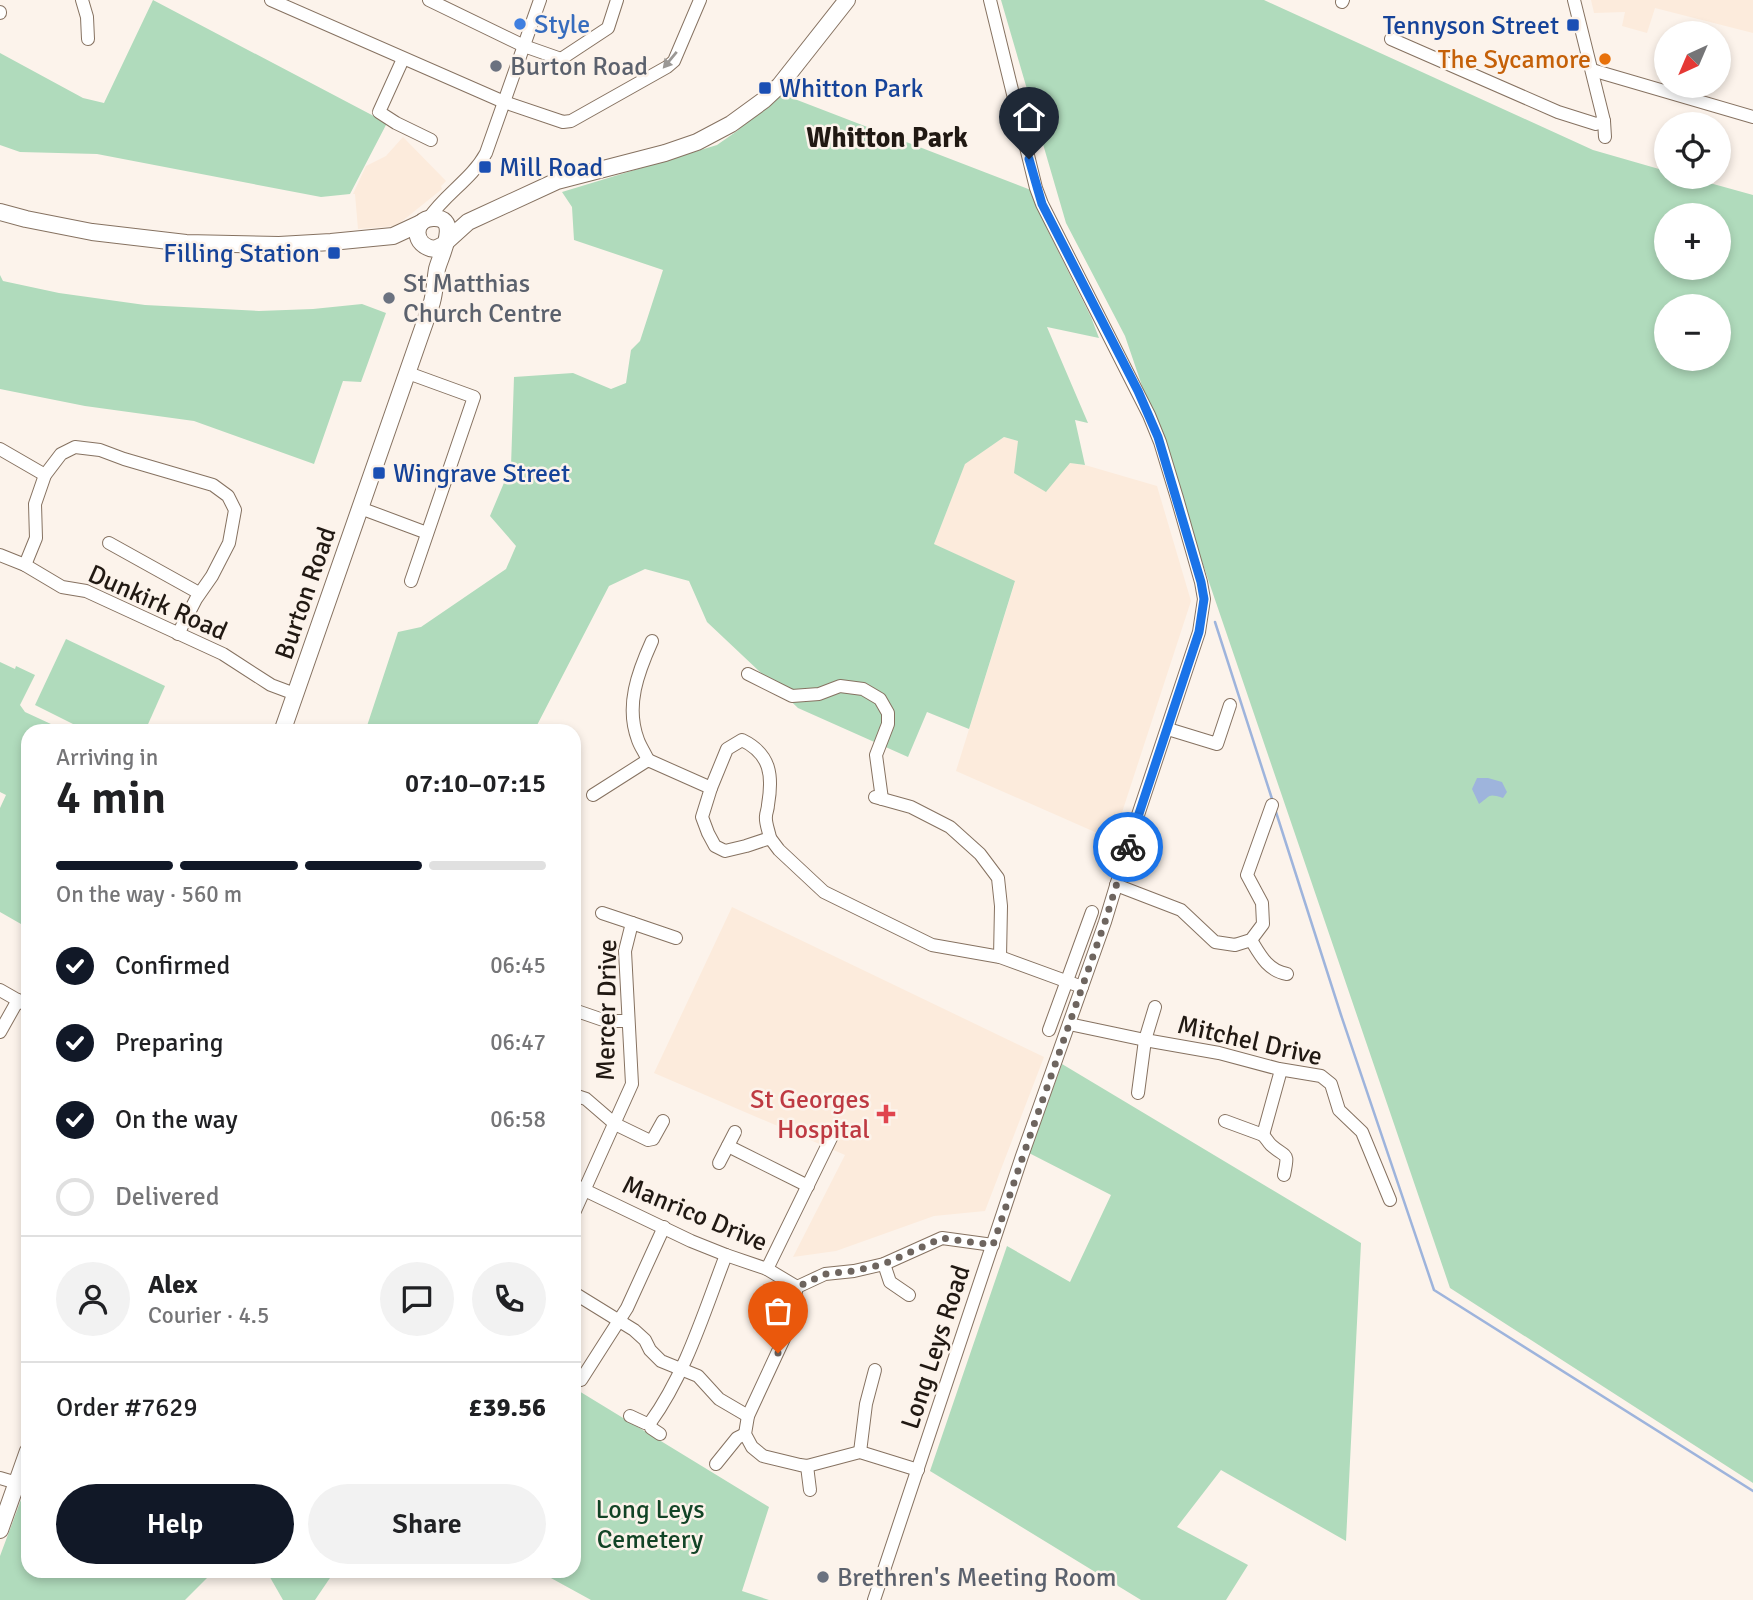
<!DOCTYPE html>
<meta charset="utf-8">
<style>
:root{--surface:#fff;--page:#f2f2f2;--text:#202124;--muted:#757577;--line:#e0e0e0;--accent:#111827}
body{margin:0;font-family:Signika,sans-serif;background:var(--page);color:var(--text);height:100vh;display:flex;flex-direction:column;font-size:26px;white-space:nowrap}
*{box-sizing:border-box;margin:0}
p{font-size:23px;color:var(--muted)}
.icon{flex:none;width:38px;height:38px;fill:none;stroke:currentColor;stroke-width:2;stroke-linecap:round;stroke-linejoin:round}
.map{position:relative;flex:1;overflow:hidden}
.drawer{position:absolute;left:21px;top:724px;width:560px;height:854px;display:flex;flex-direction:column;background:var(--surface);border-radius:21px;box-shadow:0 4px 10px #0003}
.drawer>*{flex:none}
.needle{width:46px;rotate:224deg}
.buttons{position:absolute;left:1654px;top:21px;display:grid;gap:14px}
.buttons a{display:grid;place-items:center;width:77px;height:77px;border-radius:50%;background:var(--surface);box-shadow:0 4px 10px #0003;font-size:35px}
.pin{position:absolute;display:grid;place-items:center;width:60px;height:60px;color:#fff;margin:-72px -30px;border-radius:50% 50% 50% 0;rotate:-45deg;box-shadow:0 0 7px #0007}
.pin .icon{rotate:45deg}
.courier{position:absolute;display:grid;place-items:center;width:70px;height:70px;margin:-35px;border:5px solid #1a73e8;border-radius:50%;background:#fff;color:#222;box-shadow:0 2px 9px #0007}
.summary em{font-style:normal;font-weight:600}
.summary div{display:flex;flex-direction:column-reverse}
.summary{display:flex;align-items:center;justify-content:space-between;height:119px;padding:0 35px}
h1{font-size:46px;font-weight:600;line-height:52px}
.bar{display:grid;grid-template-columns:repeat(4,1fr);gap:10px 7px;align-content:center;height:84px;padding:0 35px}
.bar i{height:9px;border-radius:5px;background:var(--line)}
.bar .active{background:var(--accent)}
.bar p{grid-column:span 4}
.line{display:flex;align-items:center;gap:18px;padding:0 35px;border-top:2px solid var(--line)}
.line div{flex:1}
.round{display:grid;place-items:center;flex:none;width:74px;height:74px;border-radius:37px;background:var(--page)}
ol{padding:0 35px;list-style:none}
li{display:flex;align-items:center;gap:21px;height:77px}
li p{margin-inline-start:auto}
li .icon{padding:7px;border-radius:50%;background:var(--accent);color:#fff;stroke-width:4}
li:last-child{color:var(--muted)}
li i{width:38px;height:38px;border:4px solid var(--line);border-radius:50%}
.primary-button{display:flex;gap:14px;margin-top:auto;padding:14px 35px}
.primary-button a{flex:1;height:80px;border-radius:42px;background:var(--accent);color:#fff;font-size:28px;font-weight:600;line-height:80px;text-align:center}
.primary-button a+a{background:var(--page);color:var(--text)}
.map>svg:first-child{display:block}
</style>
<div class="map">
<svg width="1753" height="1600" viewBox="0 0 1753 1600">
<rect width="100%" height="100%" fill="#fcf3eb"/>
<g fill="#fcebdc">
<path d="M1591,0h162v33l-98,-25 -8,25 -25,-7 3,-14 -31,1z"/>
<path d="M403,137l43,44 -5,5 1,3 -46,37 -38,3 -3,-35h-2l13,-28 20,-10z"/>
<path d="M1004,437l14,4 53,22 14,2 72,21 34,115 -78,239 -157,-69 59,-189 -81,-38 31,-81z"/>
<path d="M732,907l312,150 -59,154 -51,5 -98,35 -43,6 52,-102 -191,-82z"/>
</g>
<g fill="#b0dbbc" fill-rule="evenodd">
<path d="M153,0l234,123 -37,71 -29,3 -224,-43 -77,-2 -20,-7v-92l83,45 21,5z"/>
<path d="M1001,0h263l329,150 73,21v6h22l65,18v1288l-303,-195 -325,-952 -59,-113zM1666,215h52v53h-52zM1666,306h52v53h-52z"/>
<path d="M779,93l257,99 11,37 44,88 8,21 -52,-11 41,96 -13,-3 10,45 -15,-2 -24,29 -32,-19 4,-32 -14,-4 -39,27 -31,80 81,37 -46,148 -42,-17 -19,45 -110,-49 -91,-86 -18,-41 -44,-12 -36,17 -75,145 -169,1 33,-100 23,-5 85,-58 10,-23 -26,-30 21,-50 3,-89 59,-4 38,16 15,-6 5,-33 9,-9 23,-71 -89,-30 -2,-33 -10,-15 155,-47 20,-14z"/>
<path d="M0,275l3,6 56,12 86,12 114,6 54,-2 49,-5 24,9 -25,69 -18,-1 -29,83 -120,-43 -109,-15 -85,-17z"/>
<path d="M66,639l99,47 -20,45h-58l-52,-26z"/>
<path d="M0,662l15,7 1,-3 19,9 -15,30 5,7 41,19 -38,1v196l-28,-16v-104l6,-13 -6,-3z"/>
<path d="M1062,1064l299,179 -15,298 -125,-71 -44,57 71,38 -22,35h-85l-211,-129 77,-225 63,36 41,-87 -82,-42z"/>
<path d="M574,1388l195,119 -27,84 27,9h-178l-51,-28h34z"/>
<path d="M28,1481v91h185l-28,28h-185v-44z"/>
<path d="M267,1572h67l-19,28h-32z"/>
</g>
<path fill="#9eb4dc" d="M1477,778h11l14,4 5,10 -4,6c-16,-5 -12,-2 -24,6l-7,-15z"/>
<g fill="none" stroke-linecap="round" stroke-linejoin="round">
<g stroke="#9eb4dc" stroke-width="2.5">
<path d="M1215,622l58,180"/>
<path d="M1275,809l66,206 93,275 319,201"/>
</g>
<defs>
<g id="minor">
<path d="M82,0l5,17 1,22"/>
<path d="M271,0l233,102 59,20 8,-1 96,-54 7,-6 26,-61"/>
<path d="M429,0l95,46 37,13 47,-31 9,-28"/>
<path d="M1574,0l30,121 1,16"/>
<path d="M1342,2l1,-2"/>
<path d="M0,12v1"/>
<path d="M1391,39l167,73 38,12 8,-3"/>
<path d="M403,59l-24,53 17,11 35,17"/>
<path d="M1592,70l161,47"/>
<path d="M429,218c16,-24 43,-39 57,-65l54,-153"/>
<path d="M408,373l66,24 -63,184"/>
<path d="M0,449l45,26"/>
<path d="M360,508l67,25"/>
<path d="M109,543l90,50"/>
<path d="M0,555l25,10 37,22 24,4 137,63 48,31 24,9"/>
<path d="M25,565l11,-27 -1,-34 10,-29 16,-21 14,-7 25,3 24,9 89,26 15,11 7,14 -6,33 -17,33 -16,23 -18,35"/>
<path d="M748,674l44,22 27,-2 21,-8 23,3 17,10 8,14v11l-12,31 6,44"/>
<path d="M1168,729l49,15 13,-39"/>
<path d="M648,760c-3,-7 -8,-14 -10,-20 -13,-34 0,-68 14,-99"/>
<path d="M711,788l16,-39 15,-9c29,14 31,36 26,65 0,4 -2,8 -2,11 -1,7 3,15 4,22"/>
<path d="M593,795l55,-35 63,28 -9,29 6,16 7,13 10,5 21,-5 24,-8 9,12 45,42 108,53 68,12 82,30"/>
<path d="M875,797l36,10 39,20 30,27 18,24 3,28 -1,51"/>
<path d="M1116,885l65,25 34,32 20,3 16,-5 12,-16 -1,-21 -15,-28 25,-70"/>
<path d="M632,923l44,15"/>
<path d="M1251,940c9,15 17,31 36,34"/>
<path d="M0,990l28,16"/>
<path d="M574,1010l32,11h22"/>
<path d="M1069,1024l76,16 74,13 60,16 42,7 10,8 8,26 23,22 28,68"/>
<path d="M1049,1030l43,-118"/>
<path d="M0,1032l18,-32"/>
<path d="M1138,1093l7,-53 10,-33"/>
<path d="M574,1095l12,4 29,25 33,16 5,-1 10,-18"/>
<path d="M1225,1121l38,14 18,-65"/>
<path d="M1263,1135c3,3 5,7 8,10 16,14 18,6 13,30"/>
<path d="M728,1146l80,40"/>
<path d="M719,1163l16,-31"/>
<path d="M574,1185l117,56 35,14 41,14 30,18"/>
<path d="M574,1213l58,-129 -7,-133 7,-28 -30,-10"/>
<path d="M884,1264l6,18 19,13"/>
<path d="M767,1269l67,-137"/>
<path d="M574,1293l60,37 11,10 5,10 11,11 37,15 21,23 29,17"/>
<path d="M581,1380l46,-72 37,-81"/>
<path d="M630,1416l15,7h5l1,5 9,6"/>
<path d="M650,1423c36,-50 54,-111 76,-168"/>
<path d="M860,1452l6,-48 9,-34"/>
<path d="M716,1464l21,-26 8,-4"/>
<path d="M807,1466l3,24"/>
<path d="M918,1470l-58,-18 -53,14 -7,-1 -37,-9 -11,-9 -7,-13 3,-18 39,-84 10,-45 28,-13 29,-3 30,-7 58,-26 51,7"/>
<path d="M0,1478l17,5"/>
<path d="M874,1600l148,-444 83,-234 27,-89 67,-201 5,-33 -3,-17 -24,-84 -17,-56 -11,-27 -107,-211 -6,-16 -46,-188"/>
</g>
<g id="major">
<path d="M0,212l26,7 66,13 94,11 93,2 52,-3 62,-6 28,-13"/>
<path d="M447,241l21,-19 89,-41 108,-28 32,-11 34,-18 33,-24 16,-15 67,-85"/>
<path d="M282,732l150,-430c3,-11 3,-22 5,-33 3,-13 25,-52 -4,-51 -21,1 -21,29 2,31l10,-5"/>
<path d="M0,1530l28,-79"/>
</g>
</defs>
<use href="#minor" stroke="#867261" stroke-width="14"/>
<use href="#major" stroke="#867261" stroke-width="18"/>
<use href="#minor" stroke="#fff" stroke-width="12"/>
<use href="#major" stroke="#fff" stroke-width="16"/>
</g>
<defs><path id="oneway-solid" d="M-6-.8H1V-3.2L6.5 0L1 3.2V.8H-6Z" transform="scale(1.75)"/></defs>
<use fill="#9b9895" href="#oneway-solid" transform="translate(670 60) rotate(130)"/>
<g fill="none" stroke-linecap="round" stroke-linejoin="round">
<path stroke="#6e655f" stroke-width="7" stroke-dasharray="0 12.6" d="M778,1353l9,-21 10,-45 28,-13 29,-3 30,-7 58,-26 51,7 30,-89 82,-234 23,-75"/>
<path stroke="#1a73e8" stroke-width="9" d="M1029,159l13,45 96,187 20,46 43,145 3,17 -5,33 -71,215"/>
</g>
<circle fill="#3f7fe0" stroke="#fcf3eb" stroke-width="2.5" cx="520" cy="24" r="7"/>
<g fill="#1a4fb4" stroke="#fcf3eb" stroke-width="2.5">
<rect x="1566" y="18" width="14" height="14" rx="3.5"/>
<rect x="758" y="81" width="14" height="14" rx="3.5"/>
<rect x="478" y="160" width="14" height="14" rx="3.5"/>
<rect x="327" y="246" width="14" height="14" rx="3.5"/>
<rect x="372" y="466" width="14" height="14" rx="3.5"/>
</g>
<circle fill="#e8710a" stroke="#fcf3eb" stroke-width="2.5" cx="1605" cy="59" r="7"/>
<g fill="#6b7280" stroke="#fcf3eb" stroke-width="2.5">
<circle cx="496" cy="66" r="7"/>
<circle cx="389" cy="298" r="7"/>
<circle cx="823" cy="1577" r="7"/>
</g>
<path fill="#e0444e" stroke="#fcf3eb" stroke-width="2.5" d="M882.5 1103.5h7v7h7v7h-7v7h-7v-7h-7v-7h7z"/>
<g text-anchor="middle" stroke-width="5" stroke-linejoin="round" paint-order="stroke">
<g font-size="26" fill="#366cbe" stroke="#fcf3eb" text-anchor="start">
<text x="534" y="33">Style</text>
</g>
<g font-size="26" fill="#164399" stroke="#fcf3eb" text-anchor="start">
<text x="1559" y="34" text-anchor="end">Tennyson Street</text>
<text x="779" y="97">Whitton Park</text>
<text x="499" y="176">Mill Road</text>
<text x="320" y="262" text-anchor="end">Filling Station</text>
<text x="393" y="482">Wingrave Street</text>
</g>
<g font-size="26" fill="#c56008" stroke="#fcf3eb" text-anchor="end">
<text x="1591" y="68">The Sycamore</text>
</g>
<g font-size="26" fill="#5b616d" stroke="#fcf3eb" text-anchor="start">
<text x="510" y="75">Burton Road</text>
<text x="403" y="292">St Matthias<tspan x="403" dy="30">Church Centre</tspan></text>
<text x="837" y="1586">Brethren's Meeting Room</text>
</g>
<g font-size="26" fill="#211913" stroke="#fcf3eb">
<text transform="translate(305 593) rotate(-71)" y="9">Burton Road</text>
<text transform="translate(158 602) rotate(24)" y="9">Dunkirk Road</text>
<text transform="translate(606 1010) rotate(-89)" y="9">Mercer Drive</text>
<text transform="translate(1250 1040) rotate(13)" y="9">Mitchel Drive</text>
<text transform="translate(695 1213) rotate(23)" y="9">Manrico Drive</text>
<text transform="translate(935 1347) rotate(-72)" y="9">Long Leys Road</text>
</g>
<g font-size="26" fill="#be3a42" stroke="#fcf3eb" text-anchor="end">
<text x="870" y="1108">St Georges<tspan x="870" dy="30">Hospital</tspan></text>
</g>
<g font-size="26" fill="#124426" stroke="#fcf3eb">
<text x="650" y="1518">Long Leys<tspan x="650" dy="30">Cemetery</tspan></text>
</g>
<g font-size="28" font-weight="bold" fill="#211913" stroke="#fcf3eb">
<text x="887" y="147">Whitton Park</text>
</g>
</g>
</svg>
<div class="buttons">
<a><svg class="needle" viewBox="-14 -14 28 28"><path d="M0-13l5 13h-10z" fill="#e53935"/><path d="M0 13l5-13h-10z" fill="#757577"/></svg></a>
<a><svg class="icon" aria-label="locate" viewBox="0 0 24 24"><circle cx="12" cy="12" r="6"/><path d="M12 2v4M12 18v4M2 12h4M18 12h4"/></svg></a>
<a>+</a>
<a>−</a>
</div>
<div class="pin" style="left:778px;top:1353px;background:#ea580c"><svg class="icon" aria-label="bag" viewBox="0 0 24 24"><path d="M5 8h14l-1 12H6zM9 8a3 3 0 0 1 6 0"/></svg></div>
<div class="pin" style="left:1029px;top:159px;background:#1f2937"><svg class="icon" aria-label="home" viewBox="0 0 24 24"><path d="M3 11l9-7 9 7M6 9v11h12V9"/></svg></div>
<div class="courier" style="left:1128px;top:847px"><svg class="icon" aria-label="bike" viewBox="0 0 24 24"><circle cx="6" cy="16" r="4"/><circle cx="18" cy="16" r="4"/><path d="M6 16l4-8h5l3 8M10 8l3 8H6M13 5h3"/></svg></div>
<section class="drawer">
<div class="summary"><div><h1>4 min</h1><p>Arriving in</p></div><em>07:10–07:15</em></div>
<div class="bar"><i class="active"></i><i class="active"></i><i class="active"></i><i></i><p>On the way · 560 m</p></div>
<ol>
<li><svg class="icon" aria-label="check" viewBox="0 0 24 24"><path d="M5 12l5 5 9-10"/></svg>Confirmed<p>06:45</p></li>
<li><svg class="icon" aria-label="check" viewBox="0 0 24 24"><path d="M5 12l5 5 9-10"/></svg>Preparing<p>06:47</p></li>
<li><svg class="icon" aria-label="check" viewBox="0 0 24 24"><path d="M5 12l5 5 9-10"/></svg>On the way<p>06:58</p></li>
<li><i></i>Delivered</li>
</ol>
<div class="line" style="height:126px"><a class="round"><svg class="icon" aria-label="person" viewBox="0 0 24 24"><circle cx="12" cy="8" r="4"/><path d="M4 21q1-7 8-7t8 7"/></svg></a><div><b>Alex</b><p>Courier · 4.5</p></div><a class="round"><svg class="icon" aria-label="chat" viewBox="0 0 24 24"><path d="M4 5h16v11H9l-5 4z"/></svg></a><a class="round"><svg class="icon" aria-label="phone" viewBox="0 0 24 24"><path d="M5 4h4l2 5-3 2q2 4 5 5l2-3 5 2v4C11 20 4 13 5 4z"/></svg></a></div>
<div class="line" style="height:91px"><div>Order #7629</div><b>£39.56</b></div>
<div class="primary-button"><a>Help</a><a>Share</a></div>
</section>
</div>
